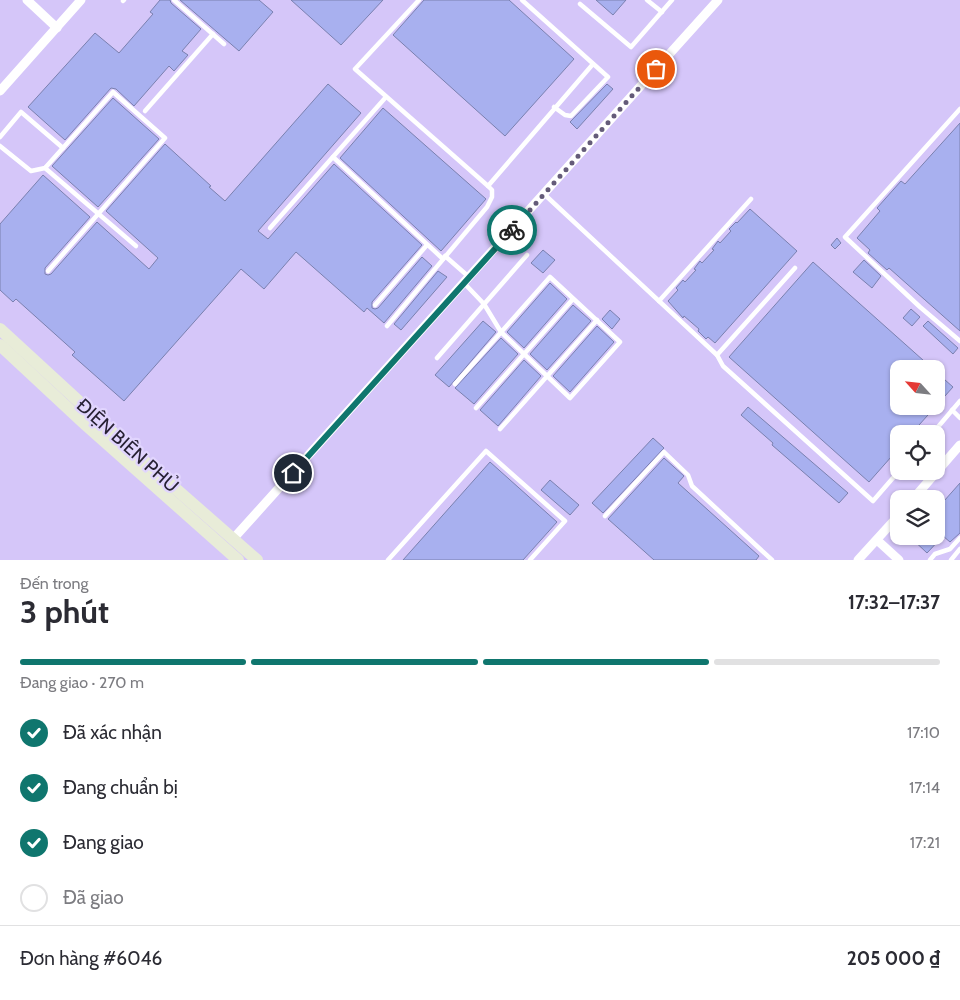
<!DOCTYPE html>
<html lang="vi">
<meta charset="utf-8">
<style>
:root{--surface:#fff;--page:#f7f7f7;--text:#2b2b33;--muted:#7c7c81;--line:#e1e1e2;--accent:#0f766e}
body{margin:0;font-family:Cabin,sans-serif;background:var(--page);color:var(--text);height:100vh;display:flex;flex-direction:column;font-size:19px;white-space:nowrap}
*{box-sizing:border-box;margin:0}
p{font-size:16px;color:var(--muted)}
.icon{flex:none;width:28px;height:28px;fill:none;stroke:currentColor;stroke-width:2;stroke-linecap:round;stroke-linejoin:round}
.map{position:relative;height:560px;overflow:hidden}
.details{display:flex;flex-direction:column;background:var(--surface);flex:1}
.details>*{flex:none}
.needle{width:32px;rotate:297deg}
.controls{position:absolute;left:890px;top:360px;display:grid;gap:10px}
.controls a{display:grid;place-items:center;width:55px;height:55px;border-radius:10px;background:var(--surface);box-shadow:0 1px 4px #0004;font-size:25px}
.pin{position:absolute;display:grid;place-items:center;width:42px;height:42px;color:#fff;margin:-21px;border:2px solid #fff;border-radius:50%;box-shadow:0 1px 5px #0007}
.courier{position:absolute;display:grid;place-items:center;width:50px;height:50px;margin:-25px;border:4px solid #0f766e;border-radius:50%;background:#fff;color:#222;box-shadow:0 1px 6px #0007}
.overview em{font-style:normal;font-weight:700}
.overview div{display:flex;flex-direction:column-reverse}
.overview{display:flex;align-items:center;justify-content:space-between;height:85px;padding:0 20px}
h1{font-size:32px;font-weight:700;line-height:38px}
.bar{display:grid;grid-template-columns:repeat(4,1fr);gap:8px 5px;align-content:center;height:60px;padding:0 20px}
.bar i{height:6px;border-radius:4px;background:var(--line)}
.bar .on{background:var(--accent)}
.bar p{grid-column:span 4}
.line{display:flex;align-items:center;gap:12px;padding:0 20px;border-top:1px solid var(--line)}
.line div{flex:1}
ol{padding:0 20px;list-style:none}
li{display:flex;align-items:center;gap:15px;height:55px}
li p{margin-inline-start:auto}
li .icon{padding:5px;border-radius:50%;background:var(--accent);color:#fff;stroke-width:4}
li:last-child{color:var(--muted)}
li i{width:28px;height:28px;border:2px solid var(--line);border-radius:50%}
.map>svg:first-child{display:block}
</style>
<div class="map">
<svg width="960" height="560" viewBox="0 0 960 560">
<rect width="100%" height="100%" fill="#d5c6f9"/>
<g fill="#a8b0ef" stroke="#7a80af">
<path d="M160,0h10l1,3 30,26 -19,22 6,4 -14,16 -5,-5 -35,40 -18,-17 -5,-1 -46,52 -37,-33 67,-74 24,20 34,-39 -3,-2z"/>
<path d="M180,0h79l14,12 -34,39z"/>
<path d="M291,0h92l-42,45z"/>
<path d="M424,0h85l65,59 -69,77 -112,-101z"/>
<path d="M596,0h30l-13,15z"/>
<path d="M328,84l33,29 -103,118 10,8 66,-75 88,81 -50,57v6l3,1 3,-1 44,-51 10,9 -48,57 -17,-15 -3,4 -68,-60 -32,37 -23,-20 -117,132 -52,-46 3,-3 -59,-53 -3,3 -13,-12v-66l43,-49 47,42 -45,51v6l3,1 3,-1 46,-52 52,47 9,-11 -52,-47 59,-67 46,42 -2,1 16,14z"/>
<path d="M607,84l6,5 -36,40 -7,-7z"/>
<path d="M113,98l46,41 -61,68 -46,-41z"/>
<path d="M383,108l103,91 -45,52 -101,-93z"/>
<path d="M960,123v208l-71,-63 -2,2 -19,-17 2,-3 -13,-12 23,-27 -3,-3 24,-27 4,3z"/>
<path d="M750,209l47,42 -82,92 -7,-6 -2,2 -8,-8 1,-2 -15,-13 -1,2 -15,-17 10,-11 -2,-2 7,-8 2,2 11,-12 -2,-1 6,-8 2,2 12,-13 -2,-1 6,-8 2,2 11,-12 -2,-2 7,-7 1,1z"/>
<path d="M837,238l4,5 -6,6 -4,-4z"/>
<path d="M543,250l12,10 -12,13 -12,-10z"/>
<path d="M864,260l17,16 -9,12 -19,-16z"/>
<path d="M813,262l120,107h-34v37h37l-25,28h-12v14l-30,34 -140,-125z"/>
<path d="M438,271l9,6 -46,53 -7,-6z"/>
<path d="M550,283l17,16 -43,49 -17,-16z"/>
<path d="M573,305l18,16 -44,49 -17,-16z"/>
<path d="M911,309l9,8 -8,9 -9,-8z"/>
<path d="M610,310l10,9 -8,10 -10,-10z"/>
<path d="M483,321l13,11 -47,55 -14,-12z"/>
<path d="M928,321l30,27 -5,6 -30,-28z"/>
<path d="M597,326l17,16 -44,50 -17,-16z"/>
<path d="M501,338l17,16 -44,50 -19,-16z"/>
<path d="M524,360l17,16 -43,50 -18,-16z"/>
<path d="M936,372l17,15 -17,19z"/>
<path d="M748,407l100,86 -9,10 -67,-58 1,-2 -32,-28z"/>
<path d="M653,438l11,10 -61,65 -11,-10z"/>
<path d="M664,458l20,18 -6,7 81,73 -3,4h-102l-46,-41z"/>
<path d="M490,462l67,60 -34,38h-120z"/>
<path d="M550,480l29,25 -9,10 -29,-25z"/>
<path d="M960,483v50l-10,9 -7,-6 -16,17 -18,-17h27v-26z"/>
</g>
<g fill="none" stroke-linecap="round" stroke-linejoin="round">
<g stroke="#fff" stroke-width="4.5">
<path d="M174,0l50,44"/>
<path d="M522,0l86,77 -37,39 -6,-1 -11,-8"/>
<path d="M647,0l15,12"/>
<path d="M123,1l1,-1"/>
<path d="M580,4l51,43 41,-47"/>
<path d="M960,109l-115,128 75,70 40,34"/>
<path d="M145,111l68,-77"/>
<path d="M0,137l21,-25 42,36"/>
<path d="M0,146l31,25 14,-3 68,-76 52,46 -117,133"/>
<path d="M333,157l110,102"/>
<path d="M45,168l91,78"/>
<path d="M488,186l105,-122"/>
<path d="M544,194l173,161 6,11 150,135 26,-30"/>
<path d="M270,228l116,-131"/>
<path d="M445,256l24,21"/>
<path d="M659,301l92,-102"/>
<path d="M375,305l52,-60"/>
<path d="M387,326l100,-119 5,-10v-7l-4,-4 -133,-117 64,-69"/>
<path d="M717,355l78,-87"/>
<path d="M437,358l90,-103"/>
<path d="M455,384l95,-107 70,65 -50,56 -69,-66 -17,-28 -20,-21"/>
<path d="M476,408l97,-109"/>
<path d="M952,410l8,8"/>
<path d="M500,429l97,-109"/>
<path d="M932,434l28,-33"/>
<path d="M605,516l59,-64 24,23 4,11 80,74"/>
<path d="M388,560l98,-109 79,70 -35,39"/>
<path d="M930,560l5,-6 15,-5 10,-11"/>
<path d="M951,560l9,-11"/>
</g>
<g stroke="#fff" stroke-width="9">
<path d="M27,0l30,28"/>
<path d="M0,91l81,-91"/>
<path d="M913,499l47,-54"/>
<path d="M233,539l485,-539"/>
<path d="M877,540l22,20"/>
<path d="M858,560l41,-45"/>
</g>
<g stroke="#e8ecd8" stroke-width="12">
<path d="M0,329l136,125 121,106"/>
<path d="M0,345l86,80 152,135"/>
</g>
</g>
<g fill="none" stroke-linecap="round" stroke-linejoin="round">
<path stroke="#645b79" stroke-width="5" stroke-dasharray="0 9" d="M512,230l144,-161"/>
<path stroke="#0f766e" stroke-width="6" d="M293,473l219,-243"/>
</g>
<g text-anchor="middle" stroke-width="4.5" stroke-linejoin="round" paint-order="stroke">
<g font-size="19" fill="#272134" stroke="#e1d5fe">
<text transform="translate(128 445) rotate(42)" y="7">ĐIỆN BIÊN PHỦ</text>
</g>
</g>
</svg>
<div class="controls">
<a><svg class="needle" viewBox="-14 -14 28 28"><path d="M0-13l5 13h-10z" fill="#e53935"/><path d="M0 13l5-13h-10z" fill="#7c7c81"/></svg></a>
<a><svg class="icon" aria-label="locate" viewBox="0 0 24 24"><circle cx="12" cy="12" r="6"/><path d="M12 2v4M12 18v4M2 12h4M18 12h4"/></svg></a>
<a><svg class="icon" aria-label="layers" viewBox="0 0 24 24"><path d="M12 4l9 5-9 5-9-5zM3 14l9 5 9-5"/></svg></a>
</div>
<div class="pin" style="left:656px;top:69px;background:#ea580c"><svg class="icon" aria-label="bag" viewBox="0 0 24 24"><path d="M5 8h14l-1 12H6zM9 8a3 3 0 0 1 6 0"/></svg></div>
<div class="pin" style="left:293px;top:473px;background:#1f2937"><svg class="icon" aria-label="home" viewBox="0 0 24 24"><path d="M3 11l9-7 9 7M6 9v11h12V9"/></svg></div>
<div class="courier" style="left:512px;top:230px"><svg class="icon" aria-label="bike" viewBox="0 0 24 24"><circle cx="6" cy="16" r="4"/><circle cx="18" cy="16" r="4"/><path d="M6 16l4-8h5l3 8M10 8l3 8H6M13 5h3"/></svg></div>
</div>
<section class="details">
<div class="overview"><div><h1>3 phút</h1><p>Đến trong</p></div><em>17:32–17:37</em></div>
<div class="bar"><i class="on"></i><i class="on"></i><i class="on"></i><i></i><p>Đang giao · 270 m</p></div>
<ol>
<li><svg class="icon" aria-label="check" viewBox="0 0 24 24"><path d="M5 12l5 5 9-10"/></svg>Đã xác nhận<p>17:10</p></li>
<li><svg class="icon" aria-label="check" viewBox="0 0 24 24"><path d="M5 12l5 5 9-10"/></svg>Đang chuẩn bị<p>17:14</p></li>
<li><svg class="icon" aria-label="check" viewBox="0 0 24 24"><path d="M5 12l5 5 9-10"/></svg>Đang giao<p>17:21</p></li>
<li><i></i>Đã giao</li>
</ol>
<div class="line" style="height:65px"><div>Đơn hàng #6046</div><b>205 000 ₫</b></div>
</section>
